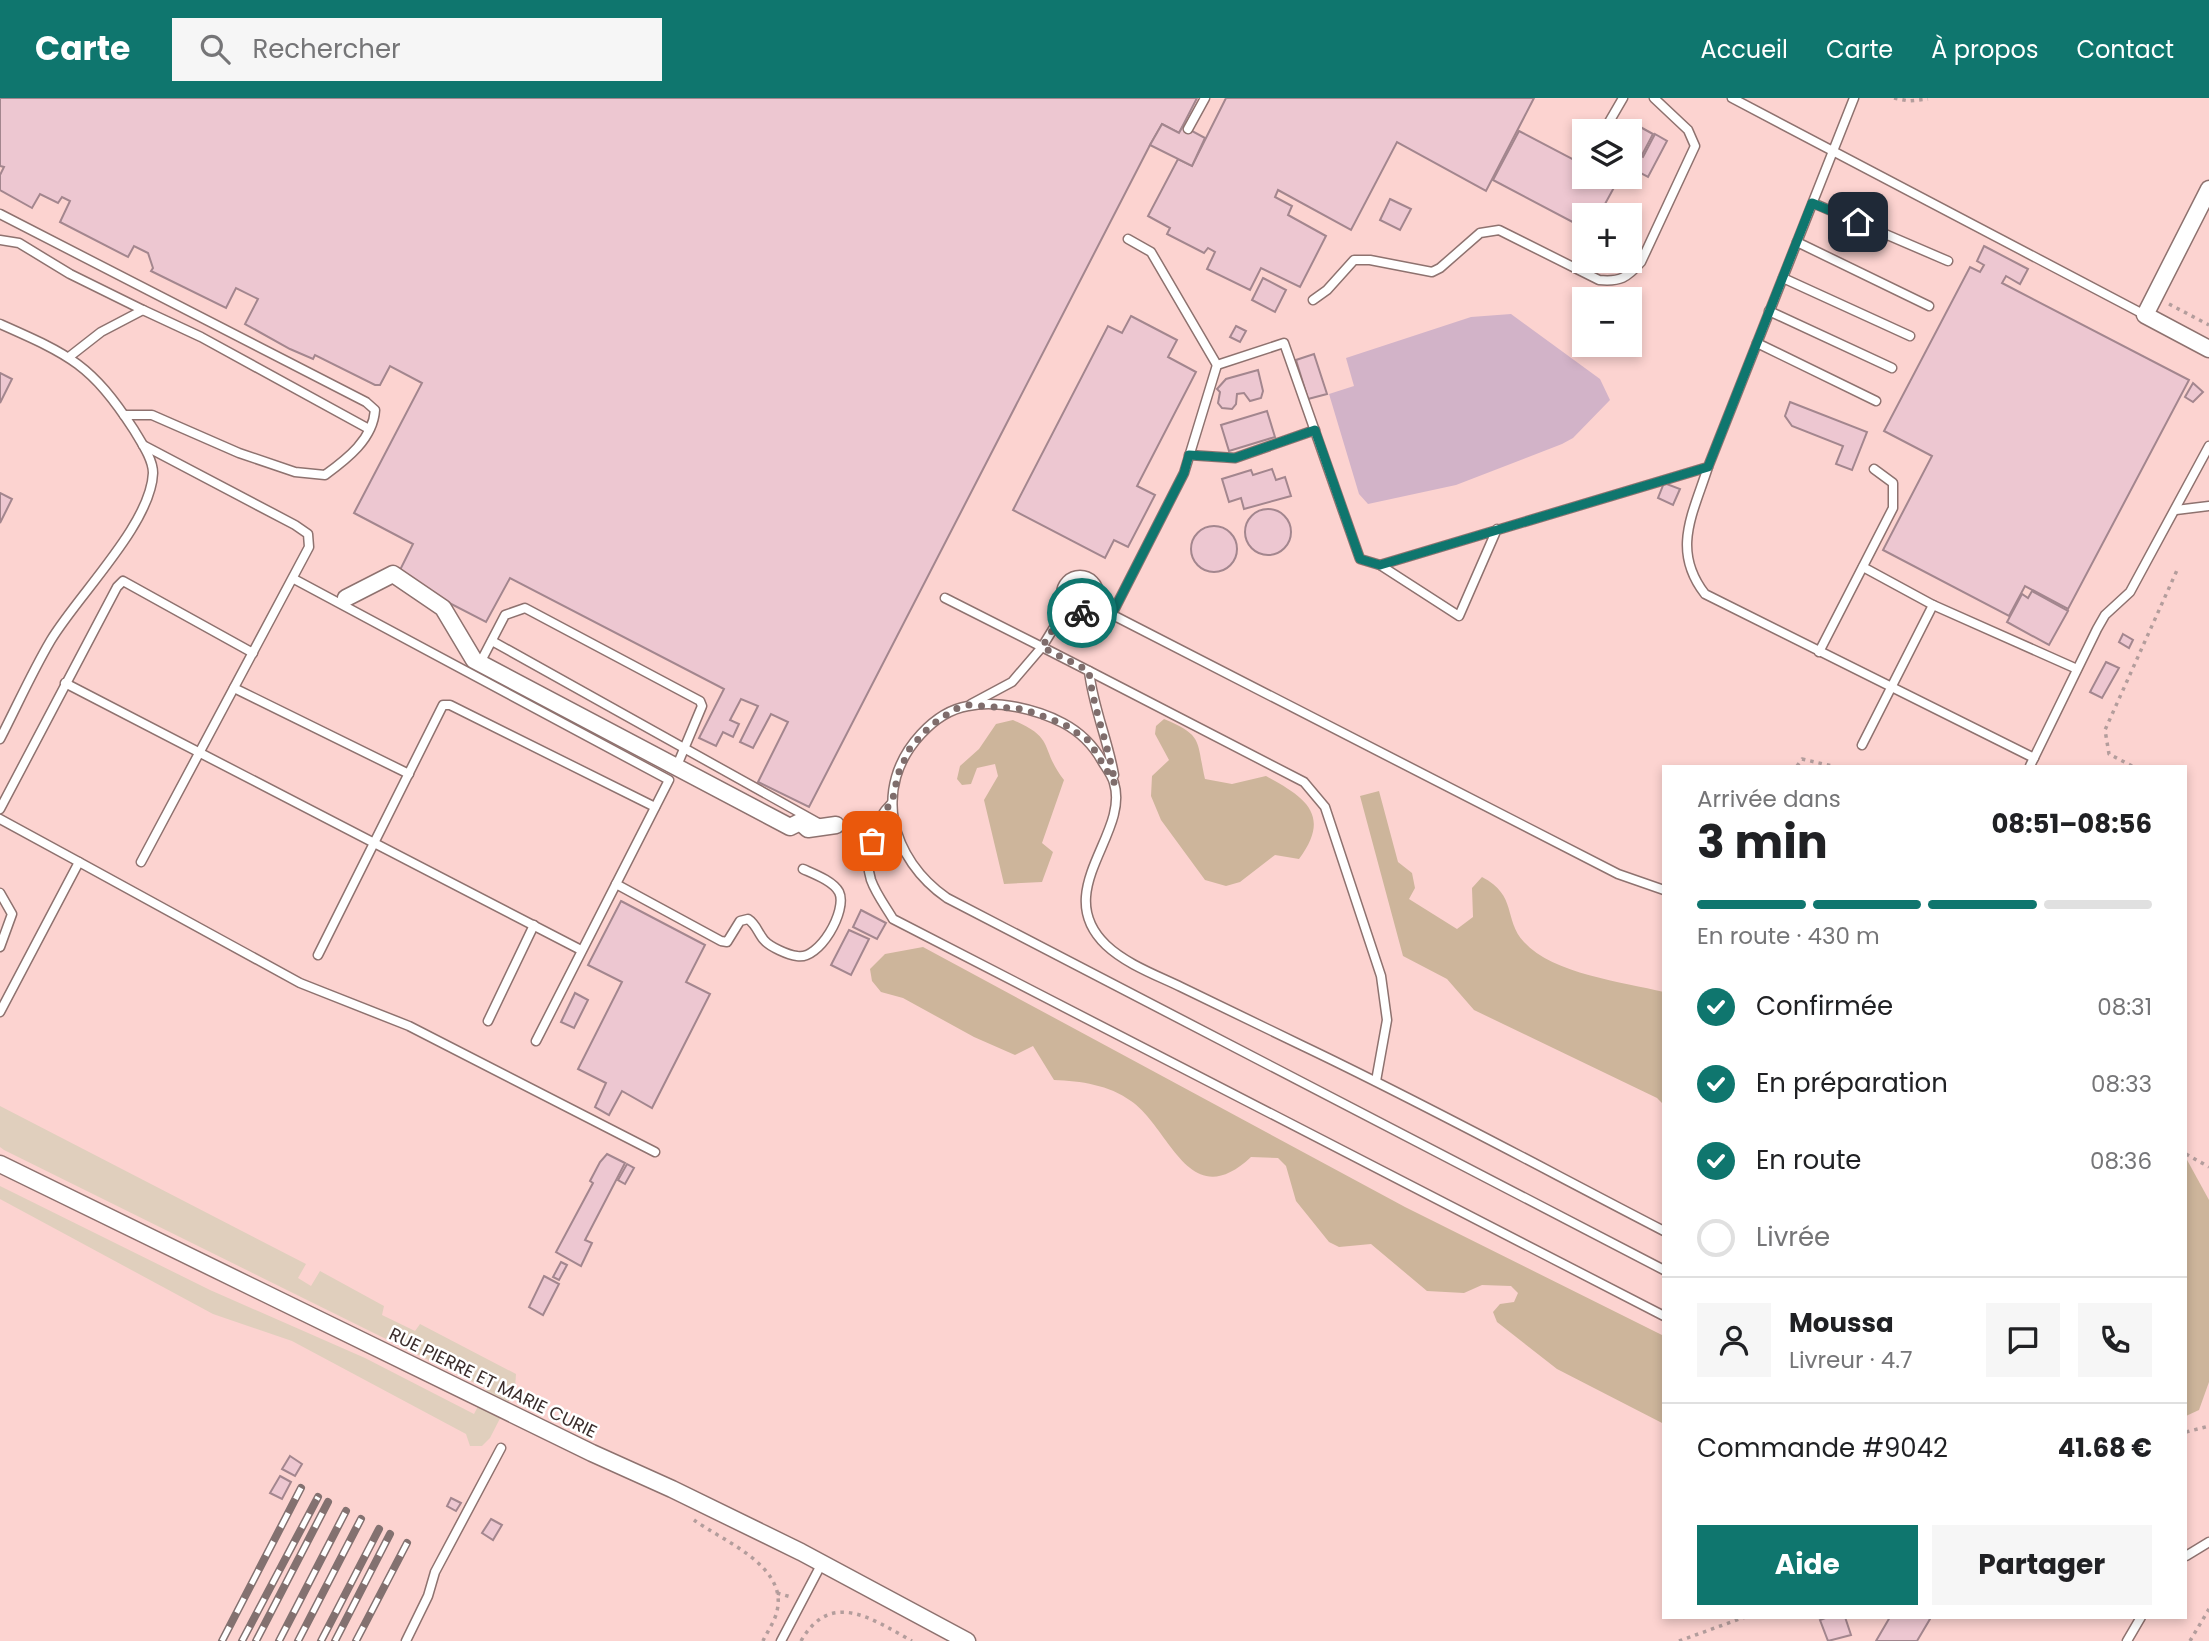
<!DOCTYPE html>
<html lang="fr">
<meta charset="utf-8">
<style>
:root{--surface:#fff;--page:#f6f6f6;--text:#202124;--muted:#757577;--line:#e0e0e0;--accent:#0f766e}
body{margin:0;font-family:Poppins,sans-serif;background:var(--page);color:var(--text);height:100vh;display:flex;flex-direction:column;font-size:26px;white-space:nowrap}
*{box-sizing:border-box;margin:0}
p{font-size:23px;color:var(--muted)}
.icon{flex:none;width:38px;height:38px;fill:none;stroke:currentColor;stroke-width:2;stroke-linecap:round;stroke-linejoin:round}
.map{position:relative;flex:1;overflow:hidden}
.drawer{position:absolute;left:1662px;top:667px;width:525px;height:854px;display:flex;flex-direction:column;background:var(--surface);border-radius:0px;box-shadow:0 4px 10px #0003}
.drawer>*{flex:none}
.controls{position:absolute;left:1572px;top:21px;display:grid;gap:14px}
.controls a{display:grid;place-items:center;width:70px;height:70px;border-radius:0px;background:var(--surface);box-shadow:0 4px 10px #0003;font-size:35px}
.pin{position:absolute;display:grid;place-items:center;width:60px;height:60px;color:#fff;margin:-30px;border-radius:14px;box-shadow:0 4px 10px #0006}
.courier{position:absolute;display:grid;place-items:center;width:70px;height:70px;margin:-35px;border:5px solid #0f766e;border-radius:50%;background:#fff;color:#222;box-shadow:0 2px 9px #0007}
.headline em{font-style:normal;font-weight:700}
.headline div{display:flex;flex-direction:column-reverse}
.headline{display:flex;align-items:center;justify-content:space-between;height:119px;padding:0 35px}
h1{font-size:46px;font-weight:700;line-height:52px}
.bar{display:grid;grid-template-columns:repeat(4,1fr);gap:10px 7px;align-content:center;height:84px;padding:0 35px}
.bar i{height:9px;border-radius:5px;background:var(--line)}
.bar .active{background:var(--accent)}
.bar p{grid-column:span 4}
.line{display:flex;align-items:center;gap:18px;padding:0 35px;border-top:2px solid var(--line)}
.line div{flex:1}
.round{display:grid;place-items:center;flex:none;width:74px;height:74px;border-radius:0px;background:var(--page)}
ol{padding:0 35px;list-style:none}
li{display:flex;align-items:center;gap:21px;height:77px}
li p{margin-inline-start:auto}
li .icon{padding:7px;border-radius:50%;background:var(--accent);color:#fff;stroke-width:4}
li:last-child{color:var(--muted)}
li i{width:38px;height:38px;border:4px solid var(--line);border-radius:50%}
.cta{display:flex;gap:14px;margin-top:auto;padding:14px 35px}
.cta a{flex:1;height:80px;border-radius:0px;background:var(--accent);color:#fff;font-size:28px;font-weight:700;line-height:80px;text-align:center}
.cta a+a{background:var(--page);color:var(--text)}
header{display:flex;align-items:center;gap:42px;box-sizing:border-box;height:98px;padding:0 35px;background:var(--accent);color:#fff}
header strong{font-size:33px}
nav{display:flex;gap:38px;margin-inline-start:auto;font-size:24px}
.search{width:490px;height:63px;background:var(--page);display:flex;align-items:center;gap:18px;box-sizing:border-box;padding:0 24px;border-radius:0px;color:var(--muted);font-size:26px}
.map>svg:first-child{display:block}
</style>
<header>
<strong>Carte</strong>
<div class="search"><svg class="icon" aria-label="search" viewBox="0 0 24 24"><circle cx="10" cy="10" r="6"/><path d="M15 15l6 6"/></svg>Rechercher</div>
<nav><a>Accueil</a><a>Carte</a><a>À propos</a><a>Contact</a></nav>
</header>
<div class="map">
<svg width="2209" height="1543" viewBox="0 0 2209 1543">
<rect width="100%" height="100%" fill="#ffe4e2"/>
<path fill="#fcd3d0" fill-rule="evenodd" d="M0,0h2209v1543h-2209zM1584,33h45v46h-45zM1584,117h45v46h-45zM1584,201h45v46h-45zM1664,668h522v851h-522z"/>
<path fill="#e0cfbd" d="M0,1008l306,158 -8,14 13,8 9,-15 64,35 -2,9 33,16 5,-7 96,50 -1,15 -25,49 -8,8h-12l-4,-12 -174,-93 -79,-27 -213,-115v-13l210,104 155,68 109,56 13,-25 -483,-239 -4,-3z"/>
<g fill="#cdb59b">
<path d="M1164,621c40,17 32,21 41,60l27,5 34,-8c39,21 66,39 33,83l-24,-4 -35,27 -14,4 -21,-6 -44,-60 -10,-24 1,-20 17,-16 -14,-26 1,-8z"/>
<path d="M1013,622c44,19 26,28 51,60l-22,63 11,9 -11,30 -38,2 -20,-84 14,-24 -3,-12 -18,4 -6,16 -9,1 -5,-6 3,-13 19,-17 17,-25z"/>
<path d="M1379,693l19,71 14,11 3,15 -6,11 48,30 16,-12 -1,-29 10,-11c36,19 21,42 42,65 29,32 99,40 140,50v113l-7,-7 -183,-88 -27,-31 -44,-23 -43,-160z"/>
<path d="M923,849l482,260 259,129v88l-107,-55 -60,-47 -4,-10 7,-8 14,-2 4,-9 -7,-7 -29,-1 -18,8 -37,-2 -56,-47 -32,3 -10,-5 -33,-41 -10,-35 -8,-8 -27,-1c-62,58 -80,-28 -120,-56 -22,-16 -50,-20 -77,-21l-21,-34 -18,9 -41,-18 -71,-39 -22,-6 -9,-11 -2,-12 15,-15z"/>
<path d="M2186,1060l23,42v182l-10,28 -13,6z"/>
</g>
<path fill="#d2b3c8" d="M1511,216l89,65 10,21 -37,38 -11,6 -106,41 -88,19 -9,-10 -30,-100 25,-8 -8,-28 125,-41z"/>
<g fill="#edc7d1" stroke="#a3868e" stroke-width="2">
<path d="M0,0h1197l-18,35 -17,-9 -12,21 -341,662 -51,-25 30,-60 -17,-8 -18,34 -13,-6 18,-36 -17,-7 -11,21 9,4 -6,13 -10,-5 -7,14 -17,-8 25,-49 -214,-111 -24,44 -89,-46 16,-32 -59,-31 68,-130 -32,-17 -10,19h-5l-60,-30 -2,4 -23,-10 -45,-25 13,-25 -22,-11 -10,20 -75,-37 2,-3 -5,-15 -14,-7 -6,11 -68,-35 10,-21 -8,-4 -4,6 -18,-9 -8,14 -32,-18v-15l4,-8 -4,-1z"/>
<path d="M1226,0h308l-48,93 -89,-49 -46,88 -73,-40 -3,7 17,9 -4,9 38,21 -26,51 -39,-19 -11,22 -43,-21 8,-17 -7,-4 -4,5 -37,-19 3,-6 -22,-12 30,-57 14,7z"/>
<path d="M1633,25l20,11 -11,21 -13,-6v-18z"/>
<path d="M1162,26l17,9 4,-7 22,12 -13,28 -42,-21z"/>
<path d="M1519,33l65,34v12h23l10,5 -18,33h-15v13l-91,-48z"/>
<path d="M1655,36l12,7 -19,36 -19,-10v-17l14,7z"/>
<path d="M1390,101l21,10 -11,21 -20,-10z"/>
<path d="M1984,148l44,23 -8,15 -14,-8 -4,7 187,97 -121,229 -43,-23 -16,30 -126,-66 49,-94 -48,-25 86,-164 10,5 4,-7 -7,-4z"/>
<path d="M1263,180l23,12 -11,22 -23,-12z"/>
<path d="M1131,218l46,24 -9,17 28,15 -59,114 18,9 -27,52 -14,-7 -9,18 -92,-48 95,-184 14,7z"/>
<path d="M1236,228l10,5 -6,11 -10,-5z"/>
<path d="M1314,256l13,40 -19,5 -12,-39z"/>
<path d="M1258,272l5,21 -2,7 -11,3 -6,-8 -7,1 -1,10 -4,5 -10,-1 -4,-5 2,-11 -3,-3 9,-10z"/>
<path d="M0,275l12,6 -12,24z"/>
<path d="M2193,285l10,9 -10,10 -8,-5z"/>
<path d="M1790,304l77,30 -15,38 -16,-6 7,-18 -51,-20 -7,-10z"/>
<path d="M1267,313l8,26 -46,14 -8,-26z"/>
<path d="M1272,371l4,11 9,-3 6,19 -47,13 -3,-11 -12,4 -7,-23 29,-9 2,5z"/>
<path d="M1664,385l16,6 -7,16 -15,-7z"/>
<path d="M0,395l12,6 -12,24z"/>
<circle cx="1268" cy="434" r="23"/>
<circle cx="1214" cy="451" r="23"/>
<path d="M2032,493l36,20 -19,34 -42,-23 15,-28 6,4z"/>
<path d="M2123,536l10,6 -4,8 -10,-6z"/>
<path d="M2106,564l13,6 -17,30 -12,-6z"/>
<path d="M621,803l84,44 -19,37 24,12 -58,114 -30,-17 -13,24 -14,-8 11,-24 -28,-14 44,-87 -34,-17z"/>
<path d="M861,812l25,13 -9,16 -24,-12z"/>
<path d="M849,832l20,9 -18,36 -20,-10z"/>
<path d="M575,895l13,7 -14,28 -13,-6z"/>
<path d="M607,1056l18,9 -40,77 7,3 -11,23 -25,-14 37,-69 -3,-2 10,-19z"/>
<path d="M627,1066l7,4 -9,16 -7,-4z"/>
<path d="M561,1164l6,3 -8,15 -6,-3z"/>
<path d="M544,1178l15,8 -16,31 -14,-8z"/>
<path d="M290,1358l12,8 -7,12 -13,-7z"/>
<path d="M280,1378l11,6 -9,17 -12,-6z"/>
<path d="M451,1400l10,5 -5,8 -9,-5z"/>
<path d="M491,1421l11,6 -9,15 -11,-7z"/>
<path d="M1828,1519h17l6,18 -23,6 -8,-21z"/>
<path d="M1890,1519h37l3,2 -13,22h-41z"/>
</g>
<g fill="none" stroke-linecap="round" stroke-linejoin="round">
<defs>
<g id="lane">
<path d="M1732,0l413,217"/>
<path d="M1188,31l17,-31"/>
<path d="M1605,31l18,-31"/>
<path d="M1813,105l135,58"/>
<path d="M0,116l366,188 9,8c-2,29 -28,49 -50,65l-30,-3 -56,-19 -87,-38h-28"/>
<path d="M1128,141l23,13 66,113 67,-22 76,216 20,6"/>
<path d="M0,142l19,3 51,31 73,36"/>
<path d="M1797,144l132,64"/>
<path d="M1783,180l127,58"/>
<path d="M1313,202l14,-10 27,-30h16l62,12 8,-4 40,-35 19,-3 100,50c21,2 28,-2 42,-18l54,-116 -7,-16 -34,-32"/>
<path d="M1769,213l123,57"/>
<path d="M0,226c70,31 91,40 134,106 7,12 19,29 19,43 -2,51 -75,122 -102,167 -19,32 -34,66 -51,99"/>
<path d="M1757,245l119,58"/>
<path d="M69,259l32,-25 42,-22 58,27 168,92"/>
<path d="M1189,357l46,3 80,-28"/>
<path d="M1708,369c-15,47 -37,83 -3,127l329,164"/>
<path d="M2176,412l33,-4"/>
<path d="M1497,431l-38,87 -79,-51 328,-98 146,-369"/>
<path d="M1863,469l70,38 144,64"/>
<circle cx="1080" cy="496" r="19"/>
<path d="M294,481l375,201 -133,261"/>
<path d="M945,500l97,49 24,-39"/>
<path d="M1097,504l6,8 515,264 46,16"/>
<path d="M1112,516l72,-141 33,-108"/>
<path d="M492,543l330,184"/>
<path d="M1819,554l74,-144v-25l-19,-14"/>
<path d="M480,565l25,-48 20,-7 175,93 2,5 -26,62"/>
<path d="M1089,573l215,111 21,25 56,169 6,44 -11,61"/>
<path d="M65,585l516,267"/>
<path d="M234,590l175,86"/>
<path d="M971,606l41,-22 30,-35 47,24c4,36 19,69 25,104"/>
<path d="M1862,647l71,-140"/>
<path d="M2030,668l67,-137 8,-14 25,-23 79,-146"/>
<path d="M892,705c-18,17 -29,52 -21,77 5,14 15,27 22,39l771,397"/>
<path d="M0,711l117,-222 6,-6 130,72"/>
<path d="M0,721l79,43 -79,150"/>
<path d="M79,764l221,121 109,43 246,126"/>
<path d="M141,764l168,-315 -1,-13 -13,-9 -152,-80"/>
<path d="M616,786l105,57 6,1 13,-21 8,-2c8,5 10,14 16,21 6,7 24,15 33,16 22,5 51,-46 42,-64 -6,-11 -25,-18 -36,-23"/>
<path d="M0,795l12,21 -12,33"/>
<path d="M318,857l125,-250h7l205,102"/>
<path d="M488,923l46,-96"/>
<path d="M1664,1133c-120,-62 -239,-127 -361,-185 -41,-20 -82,-40 -122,-59 -25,-12 -55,-23 -75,-42 -56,-54 24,-111 8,-162 -2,-8 -8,-15 -12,-22 -9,-16 -22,-29 -39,-38 -27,-14 -65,-23 -95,-17 -18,3 -35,15 -47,28 -50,54 -30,125 26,164l717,372"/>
<path d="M2186,1458l23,-14"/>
<path d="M406,1543l22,-45 7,-24 66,-124"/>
<path d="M781,1543l41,-78"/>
<path d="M2127,1543l14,-24"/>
</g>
<g id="street">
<path d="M2209,91l-64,126 64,34"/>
<path d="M346,500l47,-24 50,34 31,52 316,167 10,-5 8,7 28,-4"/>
<path d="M0,1066l592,289 80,36 129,63 166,89"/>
</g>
</defs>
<use href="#lane" stroke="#8e726f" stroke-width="11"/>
<use href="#street" stroke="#8e726f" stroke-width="19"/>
<g stroke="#b39d9c" stroke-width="3.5" stroke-dasharray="3.5 5" stroke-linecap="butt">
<path d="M1894,0l15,3 19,-2"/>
<path d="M2169,206l40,21"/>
<path d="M1797,668l5,-7 30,7"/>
<path d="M2132,668l-23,-12 -4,-24 73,-162"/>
<path d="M2186,1056l23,13"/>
<path d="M2186,1334l23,-6"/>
<path d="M694,1422c29,21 94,46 83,91 -2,10 -10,21 -14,30"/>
<path d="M777,1495l14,4"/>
<path d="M801,1543c30,-52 71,-22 111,0"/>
<path d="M1679,1543l66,-24"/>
<path d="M2190,1543l19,-32"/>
</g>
<use href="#lane" stroke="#fff" stroke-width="8"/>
<use href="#street" stroke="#fff" stroke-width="16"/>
<defs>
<g id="rail">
<path d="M222,1543l79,-153"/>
<path d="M242,1543l76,-144"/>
<path d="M256,1543l72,-139"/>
<path d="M279,1543l67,-130"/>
<path d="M298,1543l63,-122"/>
<path d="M321,1543l58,-112"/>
<path d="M335,1543l55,-107"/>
<path d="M356,1543l51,-98"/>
</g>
</defs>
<use href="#rail" stroke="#837170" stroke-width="8"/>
<use href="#rail" stroke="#fff" stroke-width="5" stroke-dasharray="16" stroke-linecap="butt"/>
</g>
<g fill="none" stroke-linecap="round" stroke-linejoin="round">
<path stroke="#7f6d6c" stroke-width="7" stroke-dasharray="0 12.6" d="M872,743l12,-30 8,-8 6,-29 12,-26 20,-22 25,-17 13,-4 55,4 41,15 25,17 26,43c-6,-38 -22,-75 -26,-113l-47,-24 24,-39 16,5"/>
<path stroke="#0f766e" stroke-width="9" d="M1082,515l15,-11 15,12 72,-141 5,-18 46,3 80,-28 45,129 20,6 328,-98 104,-264 46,19"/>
</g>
<g text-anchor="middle" stroke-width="5" stroke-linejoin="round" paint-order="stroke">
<g font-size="18" fill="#3a2d2c" stroke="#fff">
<text transform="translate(493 1285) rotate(26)" y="6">RUE PIERRE ET MARIE CURIE</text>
</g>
</g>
</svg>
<div class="controls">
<a><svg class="icon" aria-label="layers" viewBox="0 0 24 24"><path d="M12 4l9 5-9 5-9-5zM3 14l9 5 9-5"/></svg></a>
<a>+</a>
<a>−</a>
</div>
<div class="pin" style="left:872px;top:743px;background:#ea580c"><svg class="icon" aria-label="bag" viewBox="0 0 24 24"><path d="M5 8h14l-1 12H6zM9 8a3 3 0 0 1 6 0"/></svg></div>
<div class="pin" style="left:1858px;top:124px;background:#1f2937"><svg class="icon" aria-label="home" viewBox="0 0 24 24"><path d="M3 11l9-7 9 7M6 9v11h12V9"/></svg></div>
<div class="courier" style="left:1082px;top:515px"><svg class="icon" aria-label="bike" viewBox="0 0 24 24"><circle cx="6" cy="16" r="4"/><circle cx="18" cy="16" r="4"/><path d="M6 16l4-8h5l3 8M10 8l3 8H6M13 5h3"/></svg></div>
<section class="drawer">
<div class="headline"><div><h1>3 min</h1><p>Arrivée dans</p></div><em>08:51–08:56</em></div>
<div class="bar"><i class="active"></i><i class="active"></i><i class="active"></i><i></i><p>En route · 430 m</p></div>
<ol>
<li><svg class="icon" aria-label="check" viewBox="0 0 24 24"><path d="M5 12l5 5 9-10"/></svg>Confirmée<p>08:31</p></li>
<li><svg class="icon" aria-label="check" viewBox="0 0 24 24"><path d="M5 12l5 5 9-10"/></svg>En préparation<p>08:33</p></li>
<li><svg class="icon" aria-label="check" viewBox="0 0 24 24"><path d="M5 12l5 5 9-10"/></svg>En route<p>08:36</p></li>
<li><i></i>Livrée</li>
</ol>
<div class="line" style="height:126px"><a class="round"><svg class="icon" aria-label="person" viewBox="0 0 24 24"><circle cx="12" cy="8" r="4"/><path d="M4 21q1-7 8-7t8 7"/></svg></a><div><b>Moussa</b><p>Livreur · 4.7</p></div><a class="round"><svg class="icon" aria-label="chat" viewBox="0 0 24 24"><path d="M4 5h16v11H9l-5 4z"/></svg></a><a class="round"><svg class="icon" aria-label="phone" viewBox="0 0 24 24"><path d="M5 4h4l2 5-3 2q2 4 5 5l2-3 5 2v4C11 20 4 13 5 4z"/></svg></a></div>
<div class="line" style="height:91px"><div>Commande #9042</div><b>41.68 €</b></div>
<div class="cta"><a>Aide</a><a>Partager</a></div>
</section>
</div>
